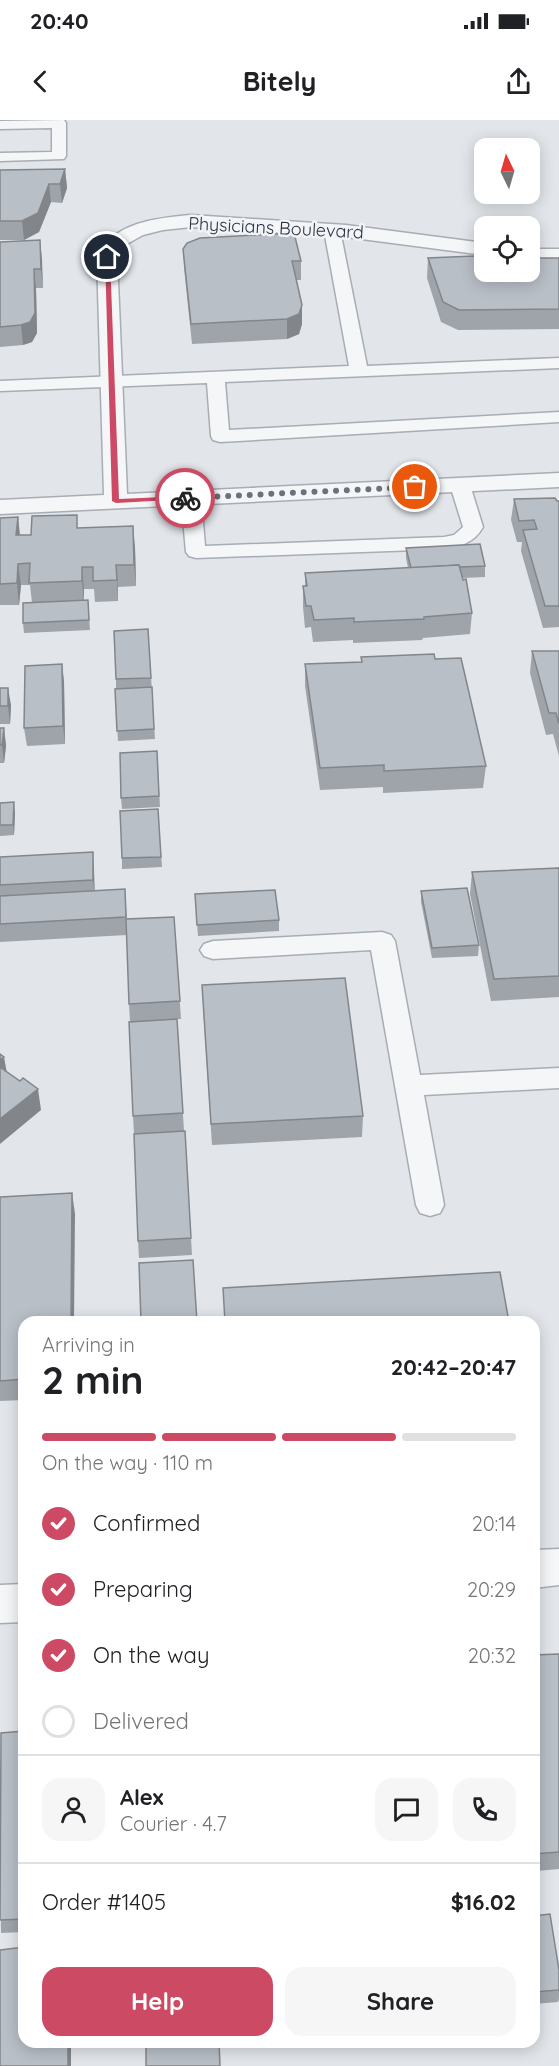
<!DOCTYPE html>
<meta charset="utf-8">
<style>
:root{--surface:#fff;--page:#f6f6f6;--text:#202124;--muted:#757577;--line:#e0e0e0;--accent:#cc4a63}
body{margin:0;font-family:Quicksand,sans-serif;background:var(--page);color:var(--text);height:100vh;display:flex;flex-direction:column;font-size:22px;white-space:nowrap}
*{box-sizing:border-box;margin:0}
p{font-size:20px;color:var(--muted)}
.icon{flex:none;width:33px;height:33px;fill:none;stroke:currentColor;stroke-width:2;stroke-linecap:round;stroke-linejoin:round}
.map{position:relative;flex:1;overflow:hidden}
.panel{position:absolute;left:18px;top:1196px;width:522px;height:732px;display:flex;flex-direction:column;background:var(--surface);border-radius:18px;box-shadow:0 3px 15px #0003}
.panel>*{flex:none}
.needle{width:39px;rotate:355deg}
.fabs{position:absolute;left:474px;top:18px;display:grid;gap:12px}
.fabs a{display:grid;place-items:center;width:66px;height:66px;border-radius:12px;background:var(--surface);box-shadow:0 3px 15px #0003;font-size:30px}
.pin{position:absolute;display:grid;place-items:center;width:51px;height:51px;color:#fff;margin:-26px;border:3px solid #fff;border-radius:50%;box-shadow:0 2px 6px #0007}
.courier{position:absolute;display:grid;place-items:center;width:60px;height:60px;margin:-30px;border:4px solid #cc4a63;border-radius:50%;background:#fff;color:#222;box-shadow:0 2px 8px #0007}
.overview em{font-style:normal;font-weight:800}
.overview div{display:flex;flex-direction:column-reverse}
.overview{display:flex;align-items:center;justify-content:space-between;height:102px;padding:0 24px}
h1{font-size:39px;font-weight:800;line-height:45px}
.bar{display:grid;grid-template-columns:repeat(4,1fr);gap:9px 6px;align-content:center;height:72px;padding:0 24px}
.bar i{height:8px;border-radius:4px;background:var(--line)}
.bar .current{background:var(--accent)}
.bar p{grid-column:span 4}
.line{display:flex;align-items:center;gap:15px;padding:0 24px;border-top:2px solid var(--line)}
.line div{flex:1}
.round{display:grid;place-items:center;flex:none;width:63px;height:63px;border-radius:18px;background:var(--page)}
ol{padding:0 24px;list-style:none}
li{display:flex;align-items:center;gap:18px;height:66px}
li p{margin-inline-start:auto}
li .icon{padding:6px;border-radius:50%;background:var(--accent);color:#fff;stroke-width:4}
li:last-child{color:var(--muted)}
li i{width:33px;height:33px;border:3px solid var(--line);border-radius:50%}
.cta{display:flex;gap:12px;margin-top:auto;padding:12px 24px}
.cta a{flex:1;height:69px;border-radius:18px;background:var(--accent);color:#fff;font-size:24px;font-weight:800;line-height:69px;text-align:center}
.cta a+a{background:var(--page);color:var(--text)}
.status{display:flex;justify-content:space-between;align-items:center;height:42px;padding:0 30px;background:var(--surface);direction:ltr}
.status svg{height:16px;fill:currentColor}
header{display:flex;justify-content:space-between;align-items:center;height:78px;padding:0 24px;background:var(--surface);font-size:27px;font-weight:800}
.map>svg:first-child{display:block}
</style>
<div class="status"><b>20:40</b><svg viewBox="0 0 49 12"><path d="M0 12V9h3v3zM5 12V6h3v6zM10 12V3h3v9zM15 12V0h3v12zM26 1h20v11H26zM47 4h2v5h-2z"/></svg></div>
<header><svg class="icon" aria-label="back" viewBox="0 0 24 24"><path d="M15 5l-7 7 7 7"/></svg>Bitely<svg class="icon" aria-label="share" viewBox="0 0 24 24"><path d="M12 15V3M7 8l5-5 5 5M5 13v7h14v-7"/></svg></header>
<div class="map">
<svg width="559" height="1946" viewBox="0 0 559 1946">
<rect width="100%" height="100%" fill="#e2e6ea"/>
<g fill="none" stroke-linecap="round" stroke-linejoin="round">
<defs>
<g id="service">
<path d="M64,0l2,3v33l-2,3 -64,2v-8l52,-1v-24l-52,1v-8z"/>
<path d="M332,105l8,5 27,136 192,-8v10l-334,14 4,48 330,-18v10l-339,20 -7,-2 -2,-4 -4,-53 -207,8v-10l349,-15 -25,-136z"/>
<path d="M460,359l7,2 3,4 13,42c-9,16 -22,19 -39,22l-248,9 -7,-2 -3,-4 -5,-55 3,-4h14l3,4 4,49 239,-9 10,-2 9,-8 -13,-42 3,-4z"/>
<path d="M382,812l9,3 4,6 25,134 139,-7v20l-135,7 20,110 -4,8 -10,3 -10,-3 -4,-8 -45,-255 -158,9 -9,-3 -4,-6 4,-6 9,-3z"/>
</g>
<g id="minor">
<path d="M191,95l155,10 138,18v12l-138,-18 -155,-10 -28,3 -20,5 -18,10 -8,12 10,237 432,-21v14l-559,27v-14l104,-5 -7,-238c16,-35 60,-39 94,-42z"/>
<rect x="530" y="129" width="29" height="12"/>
<path d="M559,1429v36l-25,3v-38z"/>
<path d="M24,1464v38l-24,1v-38z"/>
</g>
</defs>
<use href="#service" stroke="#a7adb4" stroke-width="3"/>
<use href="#minor" stroke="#a7adb4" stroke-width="3"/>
<use href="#service" fill="#f5f6f8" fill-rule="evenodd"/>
<use href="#minor" fill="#f5f6f8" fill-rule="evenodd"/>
</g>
<g fill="#9fa4ab">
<path d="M65,49l2,19 -5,15 -11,-1 -12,30 -15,8h-24v-70z"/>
<path d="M40,120l3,48h-7l1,45 -5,9 -9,3 -23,2v-105z"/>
<path d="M183,129l118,12v19h-5l6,25v19l-3,10 -12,5 -95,5 -8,-76z"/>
<path d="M428,138l48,1 83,-1v71l-101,1 -17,-8 -14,-44z"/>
<path d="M514,379l45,2v126l-16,1 -22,-77 1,-9h-5l-6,-22z"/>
<path d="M18,397l2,18h11l48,-7 56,19 1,39 -18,1v14l-23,1 -1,-13h-10v12l4,-1 2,30 -66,3 -1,-10 9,-20 -2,-18h-9l-2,20h-19v-87z"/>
<path d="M406,428l79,18v11l-23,1 10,35 -2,21 -47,4 -1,2 -69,3v-3l-40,2 -2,-15 -6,1 -2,-21v-21h2v-13l103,-5 -2,-10z"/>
<path d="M148,509l7,110 -37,2 -3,-52h1v-10z"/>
<path d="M532,531h27v105l-6,-22 -7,1 -16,-62z"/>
<path d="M361,537l74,2 51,107 -3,22 -100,5v-6l-63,3 -15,-104v-22l56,-2z"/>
<path d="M62,544l2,18 1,62 -38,2 -3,-18z"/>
<path d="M0,568l11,17 -1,19h-10z"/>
<path d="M0,608h4l2,18 -2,17h-4z"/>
<path d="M157,631l3,56 -38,2 -1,-11z"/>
<path d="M0,683l15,10 -1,22 -14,1z"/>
<path d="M158,689l4,58 -40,2v-11z"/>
<path d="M0,737l94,13v21l31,-2 2,30 47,-2 7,102h-4l7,112 -50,3 -1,-18 -3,-94 -1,-18 -2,-69 -127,7z"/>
<path d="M559,748v129l-68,4 -21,-107 2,-22z"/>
<path d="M421,771l58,54 -1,11 -46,2 -11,-56z"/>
<path d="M195,774l84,26v11l-81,5z"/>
<path d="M203,887l160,109 -1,21 -150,8z"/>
<path d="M185,1011l7,124 -53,3 -1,-17z"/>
<path d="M0,1077l75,17 -51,108v78l-24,1z"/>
<path d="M559,1534v215l-23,2 2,11 -4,14v-241z"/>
<path d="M24,1611v201l-23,1 -1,-160z"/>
<path d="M534,1796l25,54v29l-1,3 -24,2z"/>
</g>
<g fill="#82868b">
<path d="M65,49l2,19 -5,15 -2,-19z"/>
<path d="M49,64l2,18 -12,30 -15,8 -2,-19z"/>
<path d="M40,120l2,19 1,29 -2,-19z"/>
<path d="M34,149l2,19 1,45 -5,9 -9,3 -2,-20z"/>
<path d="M302,185v19l-3,10 -12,5v-20z"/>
<path d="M18,397l2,21 -4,-3z"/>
<path d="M133,406l2,21 1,39 -2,-21z"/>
<path d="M18,444l3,21 -2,20 -2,-22z"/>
<path d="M116,445l2,22v14l-1,-21z"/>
<path d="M82,447l2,22v13l-2,-21z"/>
<path d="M62,544l2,18 1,62 -2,-18z"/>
<path d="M8,568l3,17 -1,19 -2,-18z"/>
<path d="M4,608l2,18 -2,17 -2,-18z"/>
<path d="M14,682l1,11 -1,22 -1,-10z"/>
<path d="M93,732l1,18 1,28 -2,-18z"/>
<path d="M4,937l4,22 -8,5v-24z"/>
<path d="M38,969l3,21 -41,34v-25z"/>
<path d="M72,1073l3,21 -1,108h-3z"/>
<rect x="68" y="1922" width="3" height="24"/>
</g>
<g fill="#b9bfc7" stroke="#82868b" stroke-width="1.5">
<path d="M65,49l-5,15h-11l-11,29 -16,8h-22v-51z"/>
<path d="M294,113l7,28h-9l10,44 -3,9 -12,5 -96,5 -8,-75 4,-6 13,-5z"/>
<path d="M40,120l1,29h-7l1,44 -5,9 -9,3 -21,2v-85z"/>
<path d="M474,136l2,3h8v13h46v-14h29v51l-100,1 -16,-8 -15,-44z"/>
<path d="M555,378l2,3h2v105h-14l-22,-76 14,-1 -3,-9 -15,1 -5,-22z"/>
<path d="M77,395v13l56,-2 1,39h-18l1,15 -24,1v-14h-11v14l-53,2 1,-20 -12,1 -1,19 -17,1v-66l18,-1 -2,18h15l1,-19z"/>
<path d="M480,424l5,22 -25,1 -1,-2 -48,3 -5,-20z"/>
<path d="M459,445l4,15 3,-1 6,34 -48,4v2l-70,3v-4l-40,2 -3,-14h-5l-3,-20h4l-2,-13z"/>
<path d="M88,480l1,20 -66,3v-20z"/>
<path d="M148,509l3,49 -35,1 -2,-48z"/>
<path d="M532,531h27v73l-3,-11h-7z"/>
<path d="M434,534l1,5 26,-1 25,108 -102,5v-6l-64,3 -15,-104 57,-2 -1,-5z"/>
<path d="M62,544l1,62 -39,2 1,-62z"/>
<path d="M152,567l2,42 -37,2 -2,-42z"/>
<rect x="0" y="568" width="8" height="18"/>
<path d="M0,608h4l-2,17h-2z"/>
<path d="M157,631l2,45 -38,2 -1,-45z"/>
<path d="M14,682l-1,23h-13v-22z"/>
<path d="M158,689l3,48 -39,1 -2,-47z"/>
<path d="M93,732v28l-93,5v-28z"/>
<path d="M559,748v108l-65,3 -22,-107z"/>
<path d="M467,768l12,57 -47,3 -11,-57z"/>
<path d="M125,769l1,28 -126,7v-28z"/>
<path d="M275,770l4,30 -82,5 -2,-31z"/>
<path d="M174,797l6,84 -51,3 -3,-85z"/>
<path d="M345,858l18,138 -152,8 -9,-139z"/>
<path d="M177,899l6,94 -50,3 -4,-94z"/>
<path d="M0,934l4,3 -4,3z"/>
<path d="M0,947l20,14 3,-3 15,11 -38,30z"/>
<path d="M185,1011l6,107 -53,3 -4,-107z"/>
<path d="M72,1073l-1,129h-47v57l-24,2v-184z"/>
<path d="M193,1140l4,62h-56l-2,-59z"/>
<path d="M500,1152l9,50h-284l-2,-34z"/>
<path d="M559,1534v198l-25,2v-199z"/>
<path d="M24,1611v188l-24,1 1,-187z"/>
<path d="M534,1735l4,27h-4z"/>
<path d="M550,1794l9,56v20l-25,2v-76z"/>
<path d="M24,1827v95h44v24h-68v-116z"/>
<path d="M146,1922h73l1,24h-74z"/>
</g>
<path fill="#cc4a63" d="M105,136l5,1 9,242 66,-3 3,3 -72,4 -4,-2z"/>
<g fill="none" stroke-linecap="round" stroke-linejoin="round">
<path stroke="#6a727d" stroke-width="6" stroke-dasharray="0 10.8" d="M185,378l230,-11"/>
</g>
<g text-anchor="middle" stroke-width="5" stroke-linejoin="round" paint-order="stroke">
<g font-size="18" fill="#2a3442" stroke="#f2f4f7">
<text transform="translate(276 108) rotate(3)" y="6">Physicians Boulevard</text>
</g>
</g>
</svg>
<div class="fabs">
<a><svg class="needle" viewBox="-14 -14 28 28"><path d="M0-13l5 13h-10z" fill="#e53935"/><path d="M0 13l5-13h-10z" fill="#757577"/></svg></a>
<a><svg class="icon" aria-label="locate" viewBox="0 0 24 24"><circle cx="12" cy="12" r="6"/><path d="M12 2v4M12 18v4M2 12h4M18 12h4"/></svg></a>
</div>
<div class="pin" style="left:415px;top:367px;background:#ea580c"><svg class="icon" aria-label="bag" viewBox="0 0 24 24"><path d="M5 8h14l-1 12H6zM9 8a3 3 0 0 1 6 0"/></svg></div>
<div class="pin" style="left:107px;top:137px;background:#1f2937"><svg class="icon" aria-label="home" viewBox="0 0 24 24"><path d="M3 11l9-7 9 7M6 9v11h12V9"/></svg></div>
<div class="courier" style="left:185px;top:378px"><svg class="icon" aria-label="bike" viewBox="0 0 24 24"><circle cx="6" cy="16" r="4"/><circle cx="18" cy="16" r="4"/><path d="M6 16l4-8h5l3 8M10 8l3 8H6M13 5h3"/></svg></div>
<section class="panel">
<div class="overview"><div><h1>2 min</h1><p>Arriving in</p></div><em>20:42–20:47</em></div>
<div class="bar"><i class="current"></i><i class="current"></i><i class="current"></i><i></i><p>On the way · 110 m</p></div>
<ol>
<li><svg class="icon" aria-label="check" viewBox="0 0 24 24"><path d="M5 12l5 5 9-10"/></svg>Confirmed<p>20:14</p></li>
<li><svg class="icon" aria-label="check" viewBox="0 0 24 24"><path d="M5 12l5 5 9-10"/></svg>Preparing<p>20:29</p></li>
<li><svg class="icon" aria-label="check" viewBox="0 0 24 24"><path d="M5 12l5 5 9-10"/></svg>On the way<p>20:32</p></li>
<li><i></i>Delivered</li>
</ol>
<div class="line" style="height:108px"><a class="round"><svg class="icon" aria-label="person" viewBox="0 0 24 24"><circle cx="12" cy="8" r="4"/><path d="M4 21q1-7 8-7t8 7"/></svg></a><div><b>Alex</b><p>Courier · 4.7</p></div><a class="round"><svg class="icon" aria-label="chat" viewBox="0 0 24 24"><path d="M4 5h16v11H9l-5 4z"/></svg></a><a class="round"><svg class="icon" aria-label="phone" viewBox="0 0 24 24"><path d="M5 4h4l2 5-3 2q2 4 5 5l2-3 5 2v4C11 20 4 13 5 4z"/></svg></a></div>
<div class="line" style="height:78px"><div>Order #1405</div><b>$16.02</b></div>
<div class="cta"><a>Help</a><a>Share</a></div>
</section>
</div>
